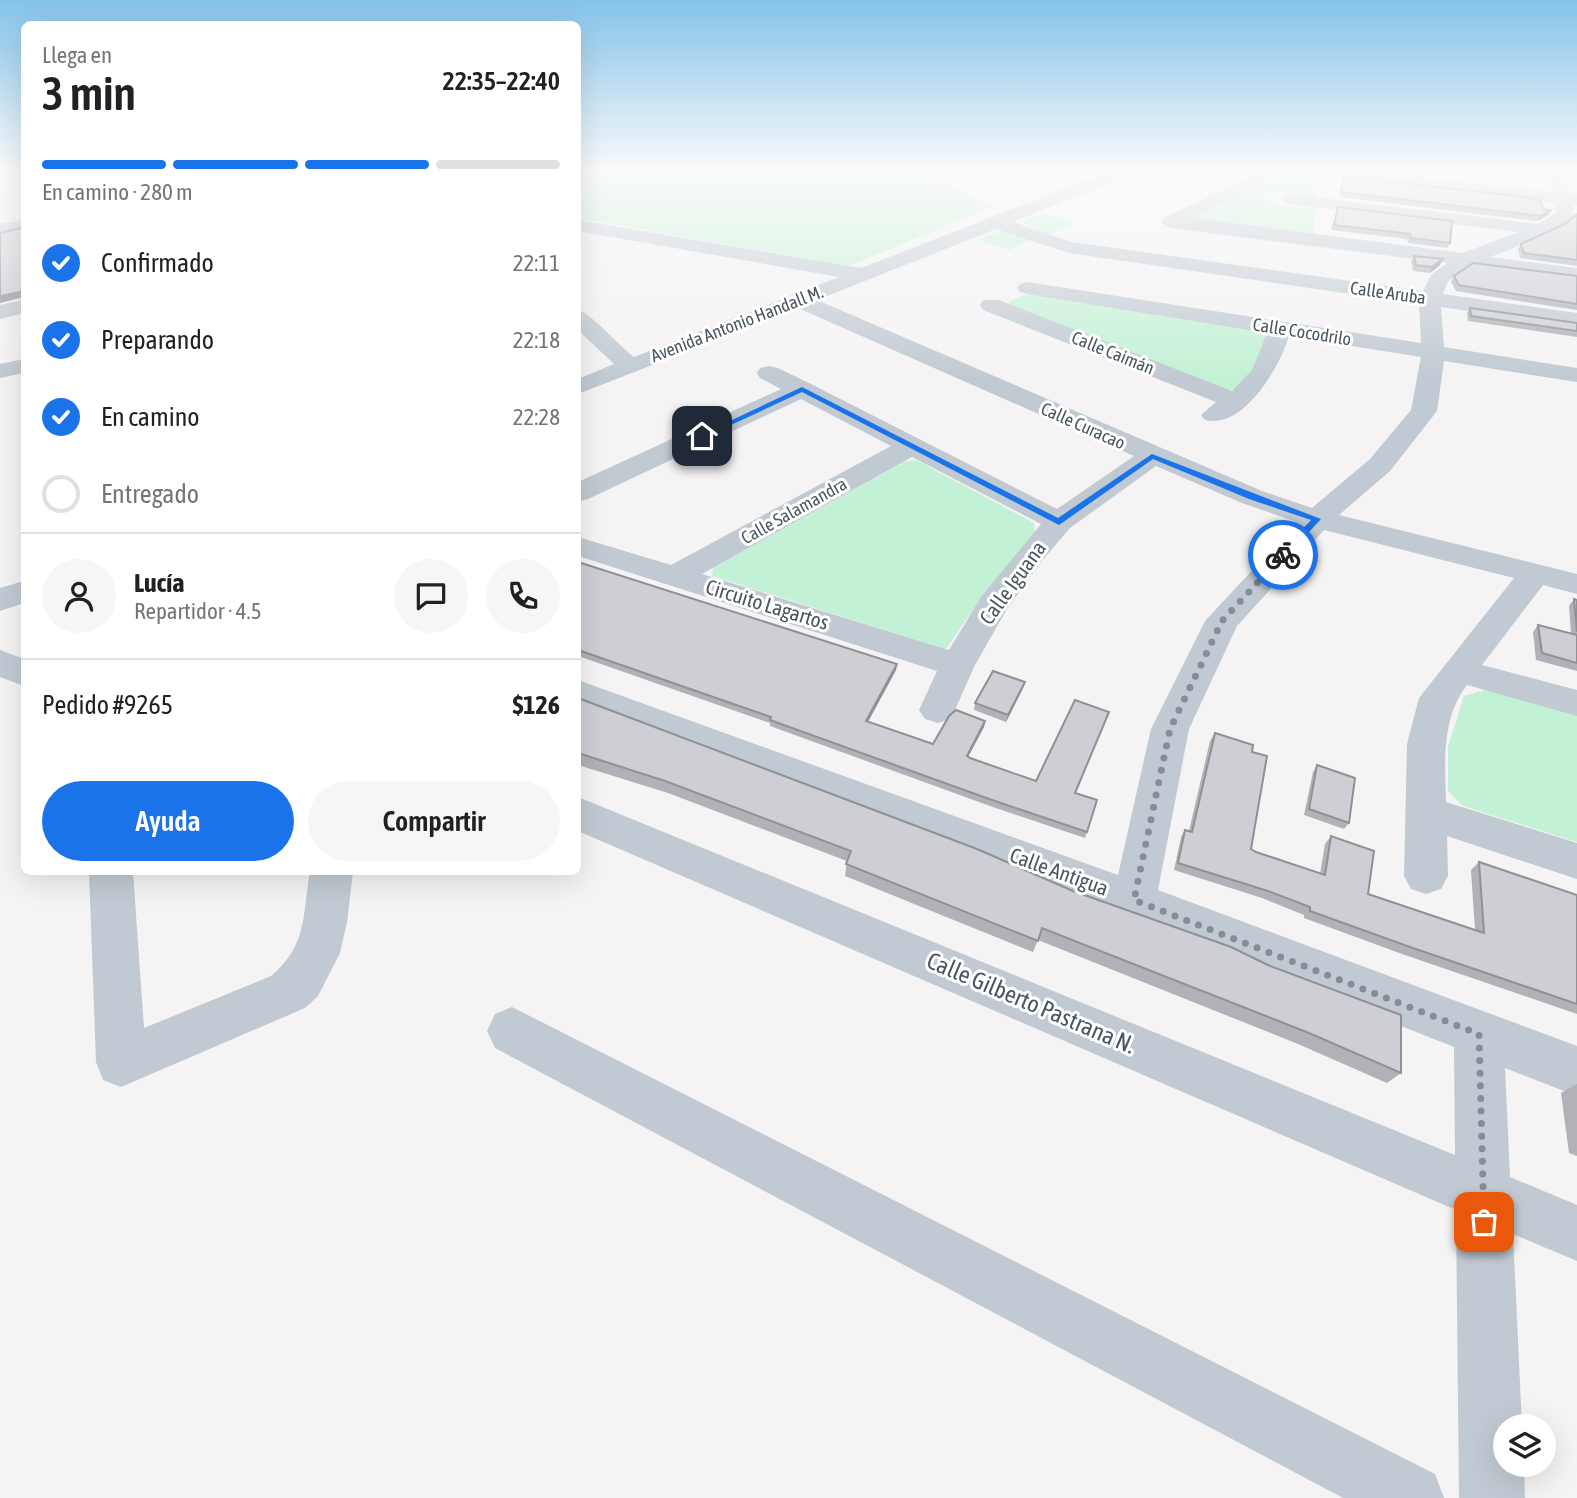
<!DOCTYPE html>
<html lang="es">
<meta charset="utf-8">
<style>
:root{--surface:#fff;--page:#f6f6f6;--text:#202124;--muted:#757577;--line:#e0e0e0;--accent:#1a73e8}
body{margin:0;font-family:"Asap Condensed",sans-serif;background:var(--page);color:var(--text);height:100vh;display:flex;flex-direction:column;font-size:26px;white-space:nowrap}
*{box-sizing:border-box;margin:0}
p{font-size:23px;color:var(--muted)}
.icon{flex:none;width:38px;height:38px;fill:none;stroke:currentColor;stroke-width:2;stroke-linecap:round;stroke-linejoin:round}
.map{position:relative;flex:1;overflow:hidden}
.drawer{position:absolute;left:21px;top:21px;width:560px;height:854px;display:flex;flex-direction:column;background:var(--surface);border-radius:10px;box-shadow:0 7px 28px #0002}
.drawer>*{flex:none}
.buttons{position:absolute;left:1493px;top:1414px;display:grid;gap:14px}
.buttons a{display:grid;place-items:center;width:63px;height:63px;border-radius:50%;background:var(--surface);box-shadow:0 7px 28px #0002;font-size:35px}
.pin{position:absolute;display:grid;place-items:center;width:60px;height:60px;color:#fff;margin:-30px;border-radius:14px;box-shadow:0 4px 10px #0006}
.courier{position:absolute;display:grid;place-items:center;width:70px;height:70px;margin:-35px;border:5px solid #1a73e8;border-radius:50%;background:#fff;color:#222;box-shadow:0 2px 9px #0007}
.headline em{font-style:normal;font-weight:600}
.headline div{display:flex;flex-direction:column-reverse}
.headline{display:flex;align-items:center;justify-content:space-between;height:119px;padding:0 21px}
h1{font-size:46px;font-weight:600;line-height:52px}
.bar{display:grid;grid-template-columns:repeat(4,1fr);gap:10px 7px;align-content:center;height:84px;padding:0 21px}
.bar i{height:9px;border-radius:5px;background:var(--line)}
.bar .active{background:var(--accent)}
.bar p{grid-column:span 4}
.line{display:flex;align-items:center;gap:18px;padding:0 21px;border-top:2px solid var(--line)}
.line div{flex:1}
.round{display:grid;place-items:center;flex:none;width:74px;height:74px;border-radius:37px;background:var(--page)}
ol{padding:0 21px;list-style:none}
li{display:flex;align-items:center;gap:21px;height:77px}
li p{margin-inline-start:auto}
li .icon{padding:7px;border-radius:50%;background:var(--accent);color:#fff;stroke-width:4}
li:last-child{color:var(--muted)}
li i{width:38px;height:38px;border:4px solid var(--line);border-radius:50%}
.cta{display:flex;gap:14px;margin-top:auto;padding:14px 21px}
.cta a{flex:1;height:80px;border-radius:42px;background:var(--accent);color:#fff;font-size:28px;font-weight:600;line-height:80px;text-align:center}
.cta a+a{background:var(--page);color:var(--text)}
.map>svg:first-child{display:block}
</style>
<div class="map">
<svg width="1577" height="1498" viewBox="0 0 1577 1498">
<rect width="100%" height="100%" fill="#f5f3f3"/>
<g fill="#c3f1d5">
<path d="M578,169h117l11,10 236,1 49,27 -142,59 -271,-48z"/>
<path d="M1295,171l24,3 -2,25 -31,-7 -19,1 -3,4c12,12 35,12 52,10l-3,29 -123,-18 97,-46z"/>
<path d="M1044,213l30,10 -26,11 -27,-12z"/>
<path d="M998,231l11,1 24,7 -24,11 -31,-10z"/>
<path d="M1036,294l224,36 9,5 -12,31 -23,23 -12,2 -211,-85 -2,-4 15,-7z"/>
<path d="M916,460l118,63 1,10 -56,68 -33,48 -234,-73 1,-8 191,-106z"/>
<path d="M1485,690l92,25v127l-114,-36 -15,-15v-44l16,-51z"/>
</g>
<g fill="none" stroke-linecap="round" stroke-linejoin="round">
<g fill="#c1cad2" fill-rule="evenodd">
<path d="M1115,169h24l-2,3 -124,50 59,20 351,49 9,-17 15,-11 -277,-35 -9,-6 4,-5 103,-48h78l207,23 -9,-23h16l11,25 6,1v10h-4c0,2 1,9 1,11 -6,13 -69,35 -84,41l87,11v12l-108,-14 -21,15 -5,13 134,19v14l-136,-20 3,40 133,21v14l-133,-21 -7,50 -47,60 -51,44 238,59v20l-34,-9 -61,80 95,25v26l-110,-31c-26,34 -22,77 -21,117l131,41v36l-130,-43 1,40 -7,13 -15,5 -15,-5 -7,-13 3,-132 12,-46 95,-120 -190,-48 -87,96 -48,103 -31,161 419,156v50l-72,-28 5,109 67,28v56l-64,-27 9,192h-17v39h19l1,33h-66l-3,-288 -878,-379v-34l877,358 -1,-108 -336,-133 -540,-207v-27l540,195 33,-146 54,-108 92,-99 -55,-19 -86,-37 -86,62 -29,34 -34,47 -32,56 -24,54 -13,4 -13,-4 -6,-9 18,-39 -359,-115v-19l93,28 220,-119 -90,-47 -213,100 -10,3v-20l203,-93 -21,-11 -3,-5 3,-5 9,-2 9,2 33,16 246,125 77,-53 -336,-148 -220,86v-15l36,-15 -36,-34v-20c13,3 41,36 56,47l205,-80 -261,-46v-11l283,48zM1290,169l8,5 257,29 1,10 -18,11 -250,-30 -9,5 9,5 230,28 -55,21 -270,-35zM996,229l73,24 350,51 2,39 -394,-61 -7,2 -3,4 3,4 7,2 240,39 -15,37 -20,21 -233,-91h-16l-3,5 3,5 233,92 -15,13 4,5c38,10 75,-53 84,-84l132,21 -10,53 -41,49 -58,49 -50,-17 -445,-191zM912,457l129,67 -60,73 -32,53 -247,-76z"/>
<path d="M24,220v11l-24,5v-12z"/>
<path d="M24,300v13l-24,6v-14z"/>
<path d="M24,359v14l-24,5v-14z"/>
<path d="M24,581v22l-24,8v-23z"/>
<path d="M0,650l24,9v27l-24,-9z"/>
<path d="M89,872h44l11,156 127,-52c37,-31 31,-61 39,-104h43l-6,50 -7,31 -22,43 -13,12 -184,79 -18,-7 -7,-18z"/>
<path d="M512,1007l923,467 9,24h-101l-848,-450 -8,-17 8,-17z"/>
</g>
</g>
<g fill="#b0b2b7">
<path d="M1344,177l199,32 5,6 -11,6 -198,-24z"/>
<path d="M1338,207l112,36 -3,5 -39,-5 -1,-4 -76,-9z"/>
<path d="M1577,214v52l-57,-8 -2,-9 3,-5 44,-20z"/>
<path d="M1414,256l26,9 -10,8 -17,-2 -2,-10z"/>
<path d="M1454,276h123v34l-121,-19 -5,-9z"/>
<path d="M1470,308l107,15v14l-109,-16 -1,-8z"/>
<path d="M578,562l319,102 -1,6 -28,52 65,22 52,-23 -1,6 -16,30 119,75 -2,6 -95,-32 -220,-80v-3l-192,-67z"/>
<path d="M1574,599l3,1v71l-41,-11 -3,-28 5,-7 33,8 -2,-27z"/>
<path d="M1023,688l-17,34 -32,-12 1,-7z"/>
<path d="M578,698l823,375 -14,10 -89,-39 -260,-104 -5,12 -188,-76 2,-15 -179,-68 -90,-28z"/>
<path d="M1215,733l37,19 -1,97 5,3 64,22 5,-30 6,-8 37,58 107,36 -4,-60 8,-8 98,33v119l-175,-60 -98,-36v-3l-42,-17 -88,-28 7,-33 4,-7 4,1 21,-90z"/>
<path d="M1317,765l32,58 -5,6 -40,-14 9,-43z"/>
<path d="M1577,1084v72l-8,-3 -8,-60z"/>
</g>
<g fill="#909195">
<path d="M1551,210l-3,5 -11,6 3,-5z"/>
<path d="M1443,259l-3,6 -10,8 2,-6z"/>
<path d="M24,291v6l-24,6v-7z"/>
<path d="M897,664l-1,6 -31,57 1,-6z"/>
<path d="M1025,682l-2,6 -17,34 2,-7z"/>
<path d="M985,721l-1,6 -19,35 2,-6z"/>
</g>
<g fill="#cdcfd5" stroke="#909195" stroke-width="2">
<path d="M1344,177l176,19 20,4 3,9 8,1 -11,6 -199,-24z"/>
<path d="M1338,207l114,14 -2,22 -39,-5 -1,-4 -76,-9z"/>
<path d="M1577,214v46l-53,-7 -3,-9 44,-20z"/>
<path d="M24,223v68l-24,5v-63l21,-5z"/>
<path d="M1414,256l29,3 -11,8 -16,-2z"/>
<path d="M1473,263l104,13v28l-118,-19 -5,-9z"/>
<path d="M1470,308l107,15v8l-106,-15z"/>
<path d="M578,562l319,102 -31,57 67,23 16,-28 7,-6 29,11 -18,35 3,2 66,23 39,-81 34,12 -34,81 22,7 -10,32 -95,-32 -211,-76 -11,-4 1,-3 -193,-67z"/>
<path d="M1574,599l3,1v32z"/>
<path d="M1538,625l39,10v28l-35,-10z"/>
<path d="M993,671l32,11 -17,33 -33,-12z"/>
<path d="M578,698l399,151 96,42 158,56 39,19 131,49v58l-92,-40 -267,-105 -4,13 -192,-77 5,-13 -186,-70 -87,-28z"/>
<path d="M1215,733l38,12 -1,7 15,4 -16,93 5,3 69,23 6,-39 43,15 -6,43 116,39 -5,-71 98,33v109l-167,-57 -100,-36v-4l-42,-16 -90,-28 7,-33 7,2z"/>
<path d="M1317,765l38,13 -6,45 -40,-14z"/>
</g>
<linearGradient id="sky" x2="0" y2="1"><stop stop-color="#85c3ea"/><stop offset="0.45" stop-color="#fafafa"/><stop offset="1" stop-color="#fafafa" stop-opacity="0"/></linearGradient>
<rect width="1577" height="379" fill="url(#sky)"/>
<path fill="#1a73e8" d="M802,387l256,131 94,-64 169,65 -35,38h-6v-4l31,-33 -62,-21 -96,-40 -94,66 -257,-133 -97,45 -7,-1z"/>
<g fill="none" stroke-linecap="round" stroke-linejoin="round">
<path stroke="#868d94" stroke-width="7" stroke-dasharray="0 12.6" d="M1283,555l-61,66 -52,108 -36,171 345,134 5,188"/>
</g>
<g text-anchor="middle" stroke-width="6" stroke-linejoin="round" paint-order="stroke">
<g font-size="18" fill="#4a5661" stroke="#fff">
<text transform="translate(1388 293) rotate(8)" y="6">Calle Aruba</text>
<text transform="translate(737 324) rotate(-21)" y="6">Avenida Antonio Handall M.</text>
<text transform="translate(1302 332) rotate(9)" y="6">Calle Cocodrilo</text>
<text transform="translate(1113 353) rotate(22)" y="6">Calle Caimán</text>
<text transform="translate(1083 426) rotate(24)" y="6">Calle Curacao</text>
<text transform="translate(794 511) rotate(-29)" y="6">Calle Salamandra</text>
</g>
<g font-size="21" fill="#4a5661" stroke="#fff">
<text transform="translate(1013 583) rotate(-54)" y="7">Calle Iguana</text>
<text transform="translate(767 605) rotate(17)" y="7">Circuito Lagartos</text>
<text transform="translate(1059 872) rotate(20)" y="7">Calle Antigua</text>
</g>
<g font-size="24" fill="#4a5661" stroke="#fff">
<text transform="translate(1031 1003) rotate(23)" y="8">Calle Gilberto Pastrana N.</text>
</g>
</g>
</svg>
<div class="buttons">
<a><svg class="icon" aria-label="layers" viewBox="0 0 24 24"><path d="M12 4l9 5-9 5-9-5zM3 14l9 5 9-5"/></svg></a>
</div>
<div class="pin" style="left:1484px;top:1222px;background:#ea580c"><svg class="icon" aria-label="bag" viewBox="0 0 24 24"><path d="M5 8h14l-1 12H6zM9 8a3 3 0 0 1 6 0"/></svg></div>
<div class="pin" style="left:702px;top:436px;background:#1f2937"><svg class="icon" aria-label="home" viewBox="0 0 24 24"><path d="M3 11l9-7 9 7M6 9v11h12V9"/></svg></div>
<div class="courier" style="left:1283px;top:555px"><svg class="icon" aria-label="bike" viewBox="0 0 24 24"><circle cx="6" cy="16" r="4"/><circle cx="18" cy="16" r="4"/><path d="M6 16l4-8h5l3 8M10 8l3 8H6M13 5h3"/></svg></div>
<section class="drawer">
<div class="headline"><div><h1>3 min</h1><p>Llega en</p></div><em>22:35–22:40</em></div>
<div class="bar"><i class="active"></i><i class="active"></i><i class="active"></i><i></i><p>En camino · 280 m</p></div>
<ol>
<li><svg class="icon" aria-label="check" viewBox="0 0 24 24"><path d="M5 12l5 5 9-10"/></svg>Confirmado<p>22:11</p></li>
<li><svg class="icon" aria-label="check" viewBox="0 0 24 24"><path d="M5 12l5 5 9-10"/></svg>Preparando<p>22:18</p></li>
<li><svg class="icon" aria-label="check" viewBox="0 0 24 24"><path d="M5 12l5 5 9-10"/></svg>En camino<p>22:28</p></li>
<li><i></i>Entregado</li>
</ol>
<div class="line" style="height:126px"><a class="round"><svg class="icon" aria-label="person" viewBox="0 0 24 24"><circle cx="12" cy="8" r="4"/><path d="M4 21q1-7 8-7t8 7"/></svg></a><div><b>Lucía</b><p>Repartidor · 4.5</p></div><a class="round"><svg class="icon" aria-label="chat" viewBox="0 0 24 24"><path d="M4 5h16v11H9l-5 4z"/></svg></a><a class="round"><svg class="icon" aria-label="phone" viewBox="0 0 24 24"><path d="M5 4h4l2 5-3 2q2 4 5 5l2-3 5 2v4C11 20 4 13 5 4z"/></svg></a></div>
<div class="line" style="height:91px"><div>Pedido #9265</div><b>$126</b></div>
<div class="cta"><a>Ayuda</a><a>Compartir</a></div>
</section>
</div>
